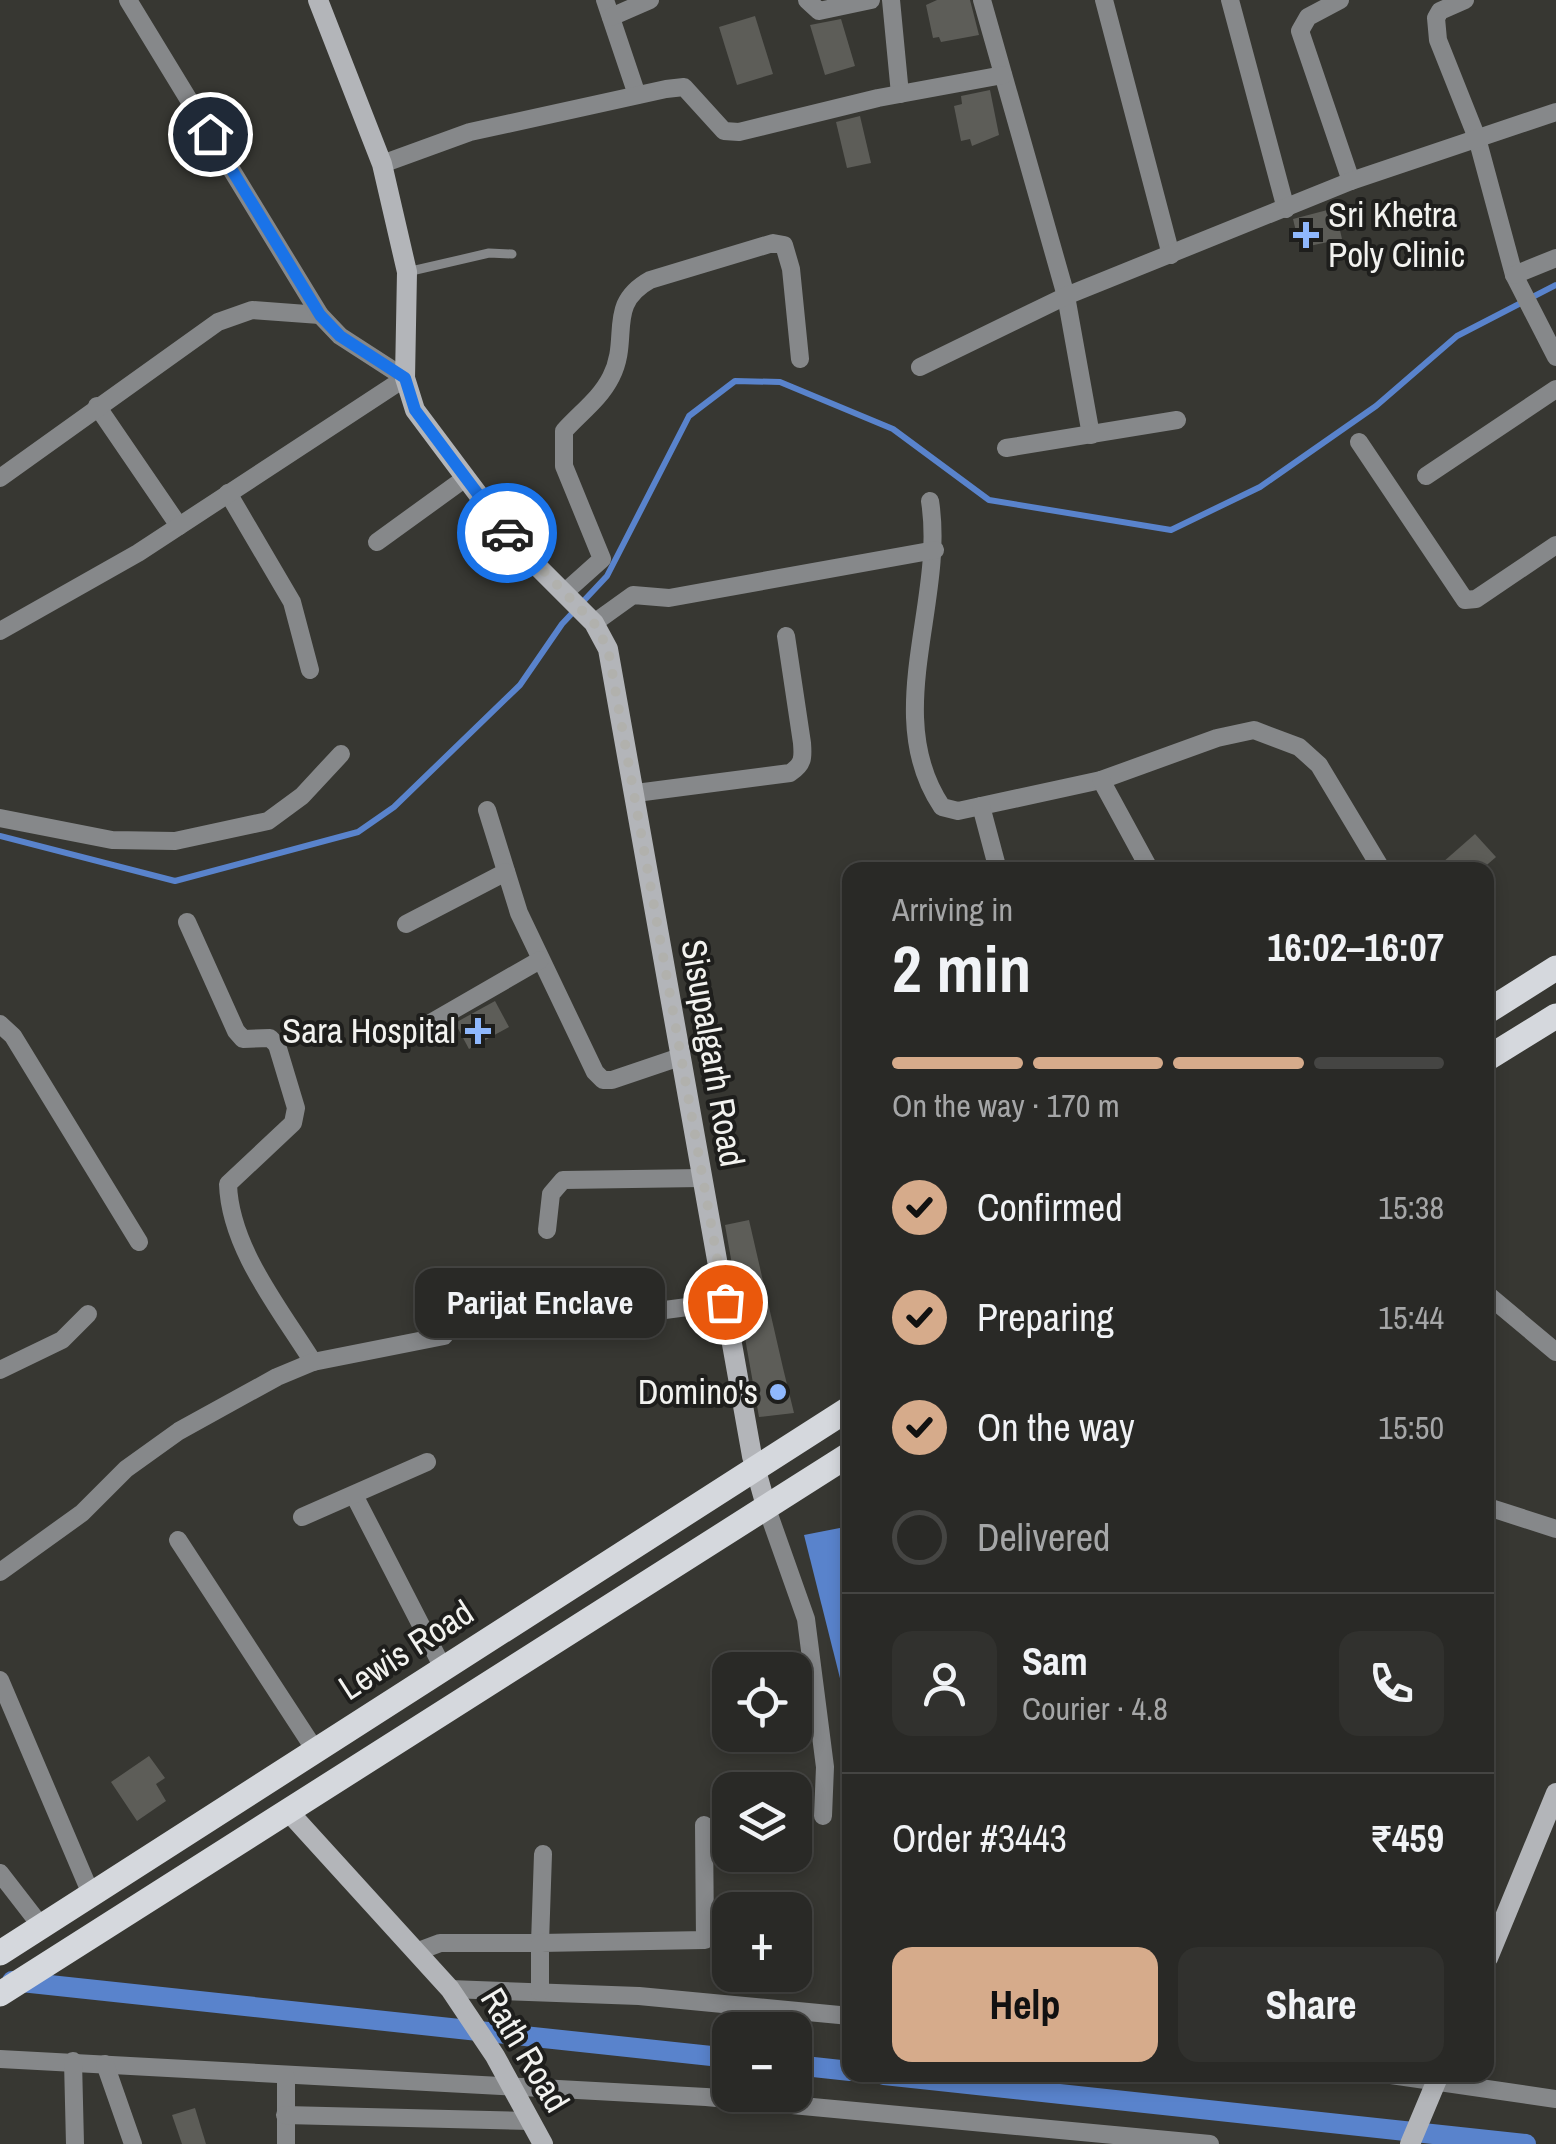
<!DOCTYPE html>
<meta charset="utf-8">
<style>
:root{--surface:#292926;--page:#31312e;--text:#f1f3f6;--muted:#a5a6a7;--line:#454543;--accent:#d6ab8b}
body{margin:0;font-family:"Archivo Narrow",sans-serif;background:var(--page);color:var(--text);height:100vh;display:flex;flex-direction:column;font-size:38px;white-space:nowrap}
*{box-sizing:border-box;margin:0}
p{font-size:32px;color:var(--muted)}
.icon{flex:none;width:55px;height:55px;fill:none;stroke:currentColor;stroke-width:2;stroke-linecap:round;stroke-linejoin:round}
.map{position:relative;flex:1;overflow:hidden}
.side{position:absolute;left:842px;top:862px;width:652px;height:1220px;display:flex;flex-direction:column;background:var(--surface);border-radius:20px;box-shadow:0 5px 15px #0003,0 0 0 2px var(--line)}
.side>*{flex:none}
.controls{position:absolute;left:712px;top:1652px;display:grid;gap:20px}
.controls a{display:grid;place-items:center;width:100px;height:100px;border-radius:20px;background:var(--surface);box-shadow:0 5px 15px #0003,0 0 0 2px var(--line);font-size:50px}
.pin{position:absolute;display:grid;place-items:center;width:85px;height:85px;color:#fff;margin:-42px;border:5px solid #fff;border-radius:50%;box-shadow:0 2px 10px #0007}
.courier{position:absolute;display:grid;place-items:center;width:100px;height:100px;margin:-50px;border:8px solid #1a73e8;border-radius:50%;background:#fff;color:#222;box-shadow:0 2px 12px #0007}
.bubble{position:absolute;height:70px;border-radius:20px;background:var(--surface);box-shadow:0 5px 15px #0003,0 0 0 2px var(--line);font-size:32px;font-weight:700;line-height:70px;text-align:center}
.head em{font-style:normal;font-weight:700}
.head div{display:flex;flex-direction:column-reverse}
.head{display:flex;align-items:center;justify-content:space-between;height:170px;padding:0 50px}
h1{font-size:65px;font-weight:700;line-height:75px}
.bar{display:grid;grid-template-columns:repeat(4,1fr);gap:15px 10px;align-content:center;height:120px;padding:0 50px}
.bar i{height:12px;border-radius:8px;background:var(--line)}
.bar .active{background:var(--accent)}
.bar p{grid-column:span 4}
.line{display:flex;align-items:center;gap:25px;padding:0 50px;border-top:2px solid var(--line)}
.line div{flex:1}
.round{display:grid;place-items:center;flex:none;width:105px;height:105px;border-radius:20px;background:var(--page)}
ol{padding:0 50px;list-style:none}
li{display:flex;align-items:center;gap:30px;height:110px}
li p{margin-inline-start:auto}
li .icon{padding:10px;border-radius:50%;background:var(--accent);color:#111;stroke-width:4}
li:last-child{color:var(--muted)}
li i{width:55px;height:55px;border:5px solid var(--line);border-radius:50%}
.button{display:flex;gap:20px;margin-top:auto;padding:20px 50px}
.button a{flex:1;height:115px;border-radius:20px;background:var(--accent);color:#111;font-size:40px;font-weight:700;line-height:115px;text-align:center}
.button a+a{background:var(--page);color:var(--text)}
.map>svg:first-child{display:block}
</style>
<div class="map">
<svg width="1556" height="2144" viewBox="0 0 1556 2144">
<rect width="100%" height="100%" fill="#373732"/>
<path fill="#5983cc" d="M850,1526v192l-46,-183z"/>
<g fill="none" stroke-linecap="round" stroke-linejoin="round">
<path stroke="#5983cc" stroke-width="6" d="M0,836l175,45 183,-49 36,-25 126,-122 42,-61 45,-48 82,-160 46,-35 45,1 113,47 96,71 182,30 89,-43 116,-81 81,-70 99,-51"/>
<g stroke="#5983cc" stroke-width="20">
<path d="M12,1981l718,77"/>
<path d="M795,2065l55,6"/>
<path d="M884,2075l642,69"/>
</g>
</g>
<g fill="#5d5d58">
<path d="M937,0h33l9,35 -38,7 -2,-5 -6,1 -7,-33z"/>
<path d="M755,16l18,58 -36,11 -18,-58z"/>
<path d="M841,19l14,47 -30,9 -15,-50z"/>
<path d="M990,90l9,45 -27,11 -2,-7 -9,2 -7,-35 8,-2 -1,-8z"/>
<path d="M860,116l11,47 -24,5 -11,-46z"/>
<path d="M1335,208l7,31 -42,9 -7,-29z"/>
<path d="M1475,834l21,23 -15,13h-47z"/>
<path d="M495,1001l14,26 -40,22 -14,-26z"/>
<path d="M749,1220l34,148 11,45 -35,4 -34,-192z"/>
<path d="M149,1756l16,22 -9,6 10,17 -29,20 -26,-39z"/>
<path d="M195,2108l11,36h-24l-10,-29z"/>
</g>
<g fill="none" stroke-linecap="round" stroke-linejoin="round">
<path stroke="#86888a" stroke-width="9" d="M407,272l82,-19 23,1"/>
<g stroke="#86888a" stroke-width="18">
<path d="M605,0l32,95"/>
<path d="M807,0l12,11 52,-11"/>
<path d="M891,0l9,94"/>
<path d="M982,0l84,296 25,139"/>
<path d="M1104,0l67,255"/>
<path d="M1230,0l56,209"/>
<path d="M1340,0l-32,17 -8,14 51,150"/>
<path d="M1465,0l-25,11 -4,7 2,22 39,98 37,137 42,82"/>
<path d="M611,17l39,-17"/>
<path d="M382,164l88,-32 196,-43 18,-2 40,44 15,1 139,-34 125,-23"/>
<path d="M1514,275l42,-17"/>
<path d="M920,367l146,-71 285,-115 205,-69"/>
<path d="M97,406l82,120"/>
<path d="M1359,442l106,158 11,-1 80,-54"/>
<path d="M1006,448l171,-28"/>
<path d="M1426,476l130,-87"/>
<path d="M0,478l218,-156 34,-12 68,5"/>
<path d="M228,493l64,109 18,68"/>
<path d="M930,501c16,101 -50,214 12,306l16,4 143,-31 116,-42 37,-8 45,17 20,18 63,105"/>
<path d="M377,542l87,-63"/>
<path d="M564,593l38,-34 -38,-93v-35c16,-18 36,-32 47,-54 20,-39 -6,-72 39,-97l123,-37 11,2 7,24 9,90"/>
<path d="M594,623l39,-28 36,3 266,-48"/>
<path d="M0,631l138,-78 267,-175 -65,-42 -20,-21 -192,-315"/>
<path d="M1101,780l49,90"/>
<path d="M636,793l154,-20c14,-9 13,-16 12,-30l-16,-107"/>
<path d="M981,806l17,64"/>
<path d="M487,810l32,103 76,159 8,8h9l68,-23"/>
<path d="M0,818l112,22 63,1 93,-20 34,-25 39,-42"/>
<path d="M187,922l49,109 7,8 27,-1 7,7 19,63 -3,15 -65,61c2,64 52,125 85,178"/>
<path d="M406,924l100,-52"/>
<path d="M0,1024l13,12 126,206"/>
<path d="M427,1025l113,-65"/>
<path d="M547,1230l4,-36 12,-14 139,-2"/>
<path d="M1488,1295l68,57"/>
<path d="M597,1319l128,-17"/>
<path d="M0,1370l62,-30 26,-26"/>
<path d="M354,1495l89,173"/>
<path d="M766,1506l40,113 19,148 -2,49"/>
<path d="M1488,1507l68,22"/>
<path d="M302,1517l125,-55"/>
<path d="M178,1540l137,210"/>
<path d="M0,1572l82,-59 44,-44 53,-38 98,-54 36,-15 131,-26"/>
<path d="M0,1680l91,214"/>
<path d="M0,1873l41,53"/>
<path d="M416,1952l24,-9h100l3,-89"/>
<path d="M450,1989l189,7 211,20"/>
<path d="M540,1992v-49l165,-3 -1,-115"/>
<path d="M0,2059l706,38 504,47"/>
<path d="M73,2061l2,83"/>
<path d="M105,2064l28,80"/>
<path d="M1391,2075l165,24"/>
<path d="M286,2077v67"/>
<path d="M285,2115l246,6"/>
</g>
<g stroke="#b3b5b9" stroke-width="20">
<path d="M318,0l64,164 25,108 -2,106 10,32 101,135 78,78 14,26 144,807 14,50"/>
<path d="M288,1811l162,178 45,67 48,88"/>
<path d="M1488,1958l68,-165"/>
<path d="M1410,2144l29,-69"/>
</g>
<g stroke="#d5d8dd" stroke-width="25">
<path d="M1488,1011l68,-43"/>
<path d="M1488,1058l68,-42"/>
<path d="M0,1953l850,-545"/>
<path d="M0,1994l850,-540"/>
</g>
</g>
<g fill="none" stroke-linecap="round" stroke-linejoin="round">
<path stroke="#b1b1ad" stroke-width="10" stroke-dasharray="0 18" d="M507,533l87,90 14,26 117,653"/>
<path stroke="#1a73e8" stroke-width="12" d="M210,134l110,181 20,21 65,42 10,32 92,123"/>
</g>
<g fill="#8fb8fd" stroke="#1e1e1c" stroke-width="4">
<path d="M1301 220h10v10h10v10h-10v10h-10v-10h-10v-10h10z"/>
<path d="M473 1016h10v10h10v10h-10v10h-10v-10h-10v-10h10z"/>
<circle cx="778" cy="1392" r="10"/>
</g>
<g text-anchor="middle" stroke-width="8" stroke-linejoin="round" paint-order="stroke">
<g font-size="35" fill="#f2f2ef" stroke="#1e1e1c" text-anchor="end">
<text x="1328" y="227" text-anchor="start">Sri Khetra<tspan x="1328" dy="40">Poly Clinic</tspan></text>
<text x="456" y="1043">Sara Hospital</text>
<text x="758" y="1404">Domino's</text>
</g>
<g font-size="35" fill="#f2f2ef" stroke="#1e1e1c">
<text transform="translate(713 1053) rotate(80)" y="12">Sisupalgarh Road</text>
<text transform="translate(406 1650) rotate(-33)" y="12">Lewis Road</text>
<text transform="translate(525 2050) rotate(59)" y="12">Rath Road</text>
</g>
</g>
</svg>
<div class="controls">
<a><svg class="icon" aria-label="locate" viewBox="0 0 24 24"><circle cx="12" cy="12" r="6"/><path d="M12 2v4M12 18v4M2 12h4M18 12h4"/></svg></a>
<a><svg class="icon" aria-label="layers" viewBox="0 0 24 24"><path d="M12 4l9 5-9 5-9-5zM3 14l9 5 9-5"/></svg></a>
<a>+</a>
<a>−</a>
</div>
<div class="pin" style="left:725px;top:1302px;background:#ea580c"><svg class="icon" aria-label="bag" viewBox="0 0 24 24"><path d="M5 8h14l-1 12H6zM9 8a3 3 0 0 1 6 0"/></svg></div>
<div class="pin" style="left:210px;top:134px;background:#1f2937"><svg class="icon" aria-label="home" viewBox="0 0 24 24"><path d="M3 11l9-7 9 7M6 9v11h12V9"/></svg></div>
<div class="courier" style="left:507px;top:533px"><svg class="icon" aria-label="car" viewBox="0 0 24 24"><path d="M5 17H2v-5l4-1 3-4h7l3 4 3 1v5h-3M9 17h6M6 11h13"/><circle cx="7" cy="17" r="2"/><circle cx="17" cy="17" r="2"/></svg></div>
<div class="bubble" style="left:415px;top:1268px;width:250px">Parijat Enclave</div>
<section class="side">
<div class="head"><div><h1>2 min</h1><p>Arriving in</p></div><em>16:02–16:07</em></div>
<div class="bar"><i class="active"></i><i class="active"></i><i class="active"></i><i></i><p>On the way · 170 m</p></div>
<ol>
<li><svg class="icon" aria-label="check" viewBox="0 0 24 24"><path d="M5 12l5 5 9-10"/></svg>Confirmed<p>15:38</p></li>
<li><svg class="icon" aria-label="check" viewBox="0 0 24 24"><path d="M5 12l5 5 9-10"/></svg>Preparing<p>15:44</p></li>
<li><svg class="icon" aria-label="check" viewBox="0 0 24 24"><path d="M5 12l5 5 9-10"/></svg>On the way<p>15:50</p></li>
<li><i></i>Delivered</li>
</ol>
<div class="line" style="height:180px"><a class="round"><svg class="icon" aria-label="person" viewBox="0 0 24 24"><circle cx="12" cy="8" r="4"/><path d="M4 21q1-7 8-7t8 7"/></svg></a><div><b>Sam</b><p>Courier · 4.8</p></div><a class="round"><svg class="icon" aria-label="phone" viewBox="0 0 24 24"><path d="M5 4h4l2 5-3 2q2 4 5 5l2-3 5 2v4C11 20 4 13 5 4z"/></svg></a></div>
<div class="line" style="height:130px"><div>Order #3443</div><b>₹459</b></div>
<div class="button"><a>Help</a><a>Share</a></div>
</section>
</div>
